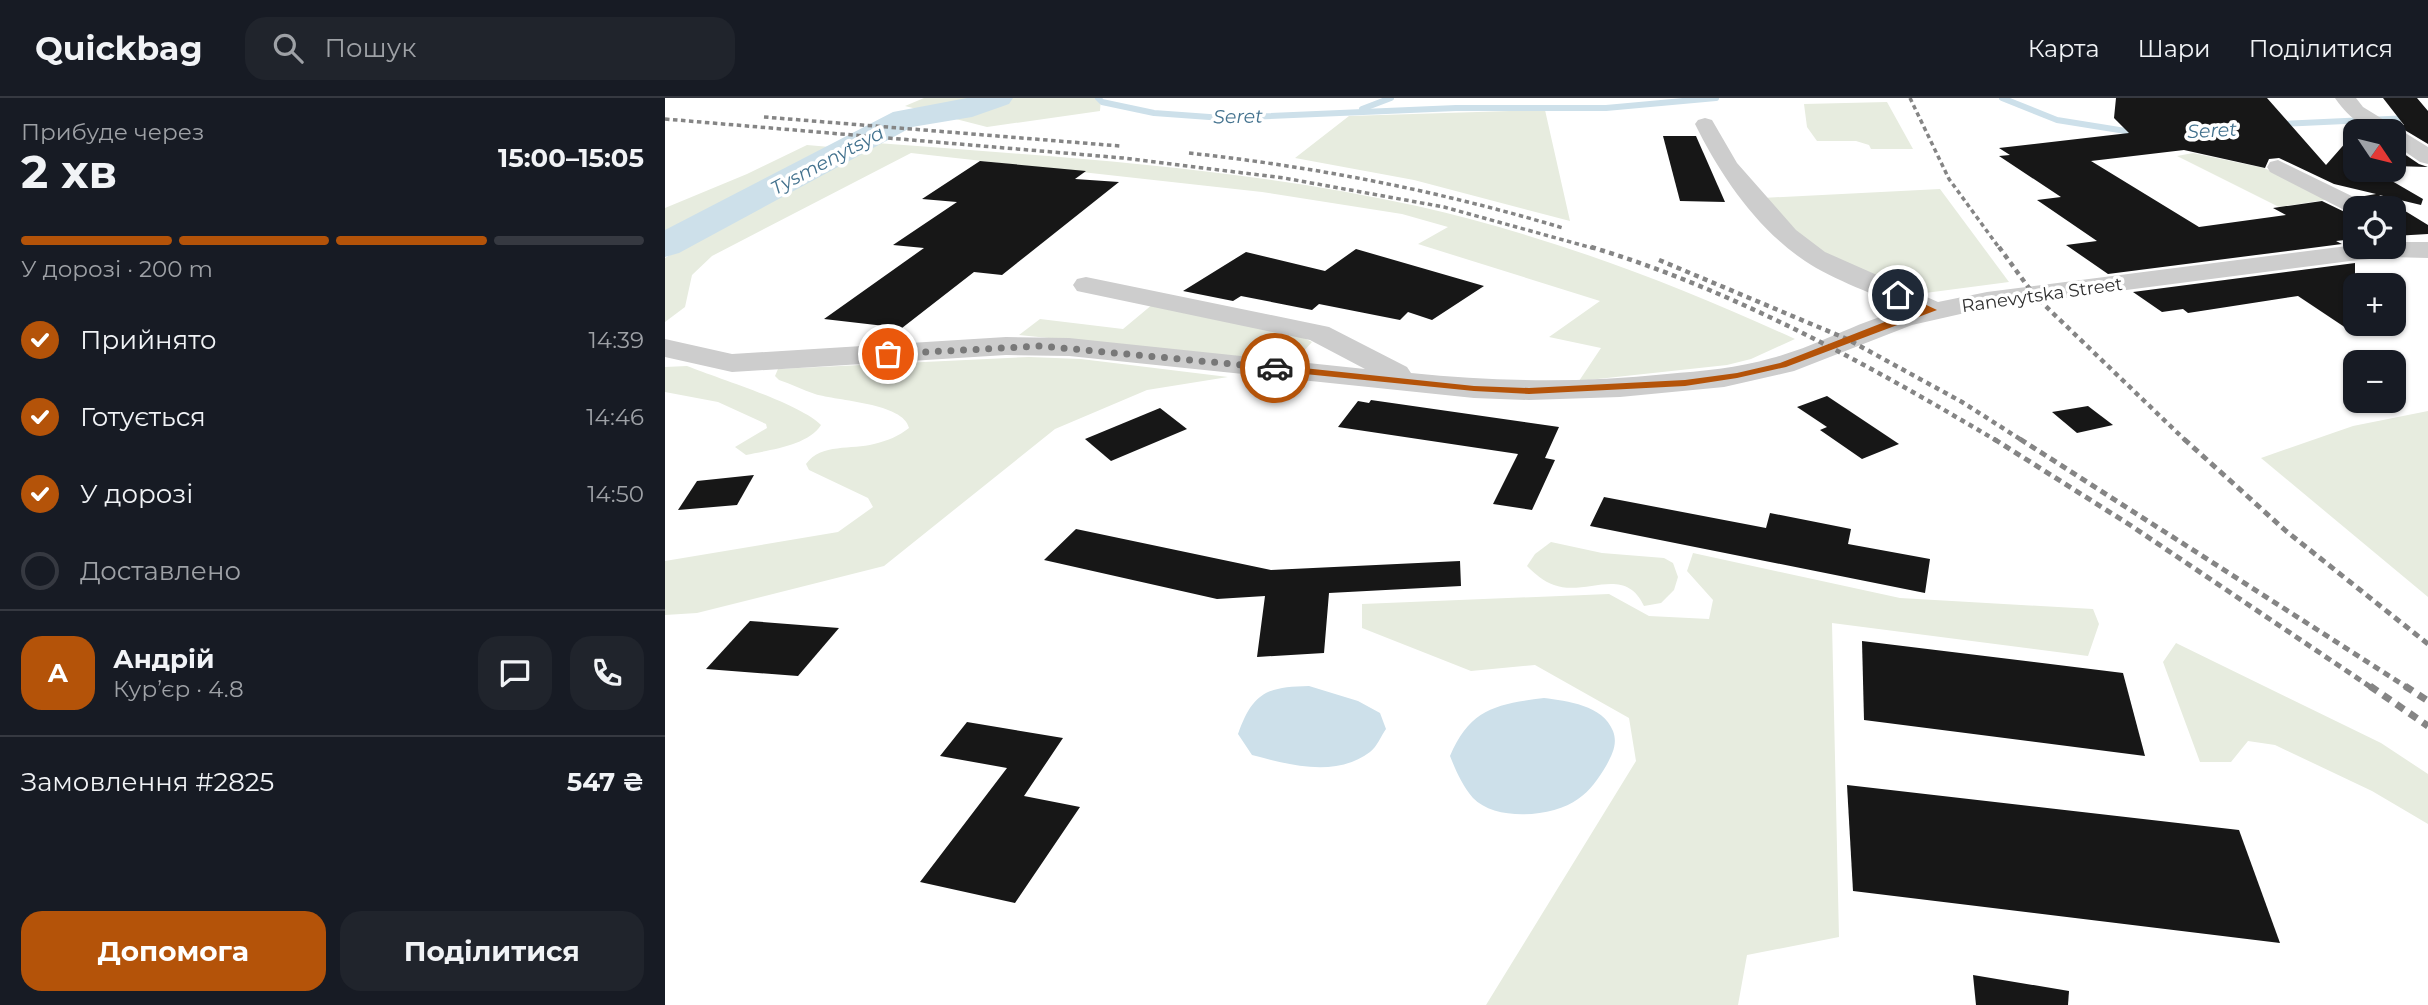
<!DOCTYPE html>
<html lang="uk">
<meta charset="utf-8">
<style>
:root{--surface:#171b24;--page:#20242c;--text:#f1f3f6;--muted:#9ea1a6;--line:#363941;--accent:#b45309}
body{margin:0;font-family:Montserrat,sans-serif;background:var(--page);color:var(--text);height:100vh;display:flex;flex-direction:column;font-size:26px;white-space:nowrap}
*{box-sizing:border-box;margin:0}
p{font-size:23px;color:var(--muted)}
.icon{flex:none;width:38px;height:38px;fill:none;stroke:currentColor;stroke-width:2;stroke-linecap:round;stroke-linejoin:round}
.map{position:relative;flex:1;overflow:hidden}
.panel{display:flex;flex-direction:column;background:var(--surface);width:665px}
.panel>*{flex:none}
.needle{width:46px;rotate:125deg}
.buttons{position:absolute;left:1678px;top:21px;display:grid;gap:14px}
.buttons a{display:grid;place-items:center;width:63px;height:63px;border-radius:14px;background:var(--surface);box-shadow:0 2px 5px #0004;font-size:35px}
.pin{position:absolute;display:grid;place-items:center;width:60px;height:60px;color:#fff;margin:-30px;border:4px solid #fff;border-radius:50%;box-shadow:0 2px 7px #0007}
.courier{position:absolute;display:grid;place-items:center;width:70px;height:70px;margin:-35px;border:5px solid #b45309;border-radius:50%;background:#fff;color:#222;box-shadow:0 2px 9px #0007}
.head em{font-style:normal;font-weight:700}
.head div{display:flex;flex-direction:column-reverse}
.head{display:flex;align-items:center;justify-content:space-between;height:119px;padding:0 21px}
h1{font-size:46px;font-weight:700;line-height:52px}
.bar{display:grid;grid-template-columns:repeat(4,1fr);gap:10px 7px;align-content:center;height:84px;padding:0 21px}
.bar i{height:9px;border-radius:5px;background:var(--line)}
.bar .current{background:var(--accent)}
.bar p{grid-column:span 4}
.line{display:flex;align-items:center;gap:18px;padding:0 21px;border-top:2px solid var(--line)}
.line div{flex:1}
.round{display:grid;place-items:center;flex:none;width:74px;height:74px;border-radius:21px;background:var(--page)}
ol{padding:0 21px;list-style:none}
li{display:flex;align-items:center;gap:21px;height:77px}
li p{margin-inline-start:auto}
li .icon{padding:7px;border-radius:50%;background:var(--accent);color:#fff;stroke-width:4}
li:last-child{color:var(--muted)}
li i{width:38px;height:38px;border:4px solid var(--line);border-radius:50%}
.cta{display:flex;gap:14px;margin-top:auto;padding:14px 21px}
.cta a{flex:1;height:80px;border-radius:21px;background:var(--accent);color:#fff;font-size:28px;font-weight:700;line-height:80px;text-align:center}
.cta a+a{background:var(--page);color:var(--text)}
header{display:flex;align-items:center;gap:42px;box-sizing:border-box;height:98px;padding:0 35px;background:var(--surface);border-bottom:2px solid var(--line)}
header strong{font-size:33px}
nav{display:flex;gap:38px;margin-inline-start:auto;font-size:24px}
.search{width:490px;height:63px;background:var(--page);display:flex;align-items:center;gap:18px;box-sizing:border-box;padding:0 24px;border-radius:21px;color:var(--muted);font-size:26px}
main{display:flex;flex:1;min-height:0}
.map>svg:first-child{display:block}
</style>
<header>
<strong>Quickbag</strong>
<div class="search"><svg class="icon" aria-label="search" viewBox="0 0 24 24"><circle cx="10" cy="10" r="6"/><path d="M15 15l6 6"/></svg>Пошук</div>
<nav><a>Карта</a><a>Шари</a><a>Поділитися</a></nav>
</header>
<main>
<section class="panel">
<div class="head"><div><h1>2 хв</h1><p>Прибуде через</p></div><em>15:00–15:05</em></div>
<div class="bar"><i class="current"></i><i class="current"></i><i class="current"></i><i></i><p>У дорозі · 200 m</p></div>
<ol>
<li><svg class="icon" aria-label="check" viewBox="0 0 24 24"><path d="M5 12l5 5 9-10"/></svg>Прийнято<p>14:39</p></li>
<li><svg class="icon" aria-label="check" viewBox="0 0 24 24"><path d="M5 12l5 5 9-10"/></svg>Готується<p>14:46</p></li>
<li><svg class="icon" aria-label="check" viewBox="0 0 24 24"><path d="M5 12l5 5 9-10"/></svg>У дорозі<p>14:50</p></li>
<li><i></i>Доставлено</li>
</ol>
<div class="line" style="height:126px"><b class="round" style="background:var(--accent);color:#fff">А</b><div><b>Андрій</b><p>Кур’єр · 4.8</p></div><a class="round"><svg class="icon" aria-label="chat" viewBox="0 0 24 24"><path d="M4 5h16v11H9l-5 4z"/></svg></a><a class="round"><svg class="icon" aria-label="phone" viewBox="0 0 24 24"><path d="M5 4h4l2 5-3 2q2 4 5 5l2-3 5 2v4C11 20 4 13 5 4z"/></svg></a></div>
<div class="line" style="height:91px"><div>Замовлення #2825</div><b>547 ₴</b></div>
<div class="cta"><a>Допомога</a><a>Поділитися</a></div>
</section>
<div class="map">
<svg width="1763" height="907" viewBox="0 0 1763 907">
<rect width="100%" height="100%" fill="#fff"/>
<g fill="#e7ecdf">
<path d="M259,0h177l-1,13 -113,16 -82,-21z"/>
<path d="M1222,4l26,47h-42l-2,-4 -13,-4h-39l-10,-14 -3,-23z"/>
<path d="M880,12l25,111 -156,-41 -119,-22 54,-42z"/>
<path d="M212,45c181,14 363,24 540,63 132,30 256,77 378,133l-44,20 -24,6 -148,16 22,-33 -52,-11 51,-36 -182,-57 30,-17 -46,-13 -140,-22 -351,-39 -199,103 -20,19 -7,32 -20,15v-64l53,-32z"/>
<path d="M142,47l23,2 -165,89v-28l82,-34z"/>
<path d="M1528,55l71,15 67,31 -52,8 -102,-51z"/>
<path d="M1275,91l69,93 -99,13 -88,-38 -60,-59z"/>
<path d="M488,206l145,31 14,7 -19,21 -274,-28 21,-16 83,10z"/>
<path d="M364,259l52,2 147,18 -81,13 -92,39 -171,137 -187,47 -32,2v-54l173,-29 35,-25 -5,-9 -59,-28 -3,-6c15,-21 46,-14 68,-20 13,-3 25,-8 35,-16 -5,-25 -72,-27 -94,-34 -12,-4 -24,-10 -36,-14l-4,-4 3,-7z"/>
<path d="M22,268c32,13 112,37 134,59 -13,21 -53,25 -75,30l-11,-8 32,-19 -1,-4 -48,-22 -53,-10v-25z"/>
<path d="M1763,313v186l-167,-139 92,-32z"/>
<path d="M886,444l51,11 62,5 9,5 5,14 -4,13 -13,13 -17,3c-19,-42 -58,-9 -90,-21 -10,-3 -20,-12 -27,-19l8,-12z"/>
<path d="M1028,455l207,45 193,11 6,15 -11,32 -256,-33 7,314 -92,18 -9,50h-252l150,-244 -7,-43 -94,-53 -64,6 -109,-43v-24l247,-10 40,22 60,3 4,-19 -26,-29z"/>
<path d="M1511,545l205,100 47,31v50l-56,-33 -97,-46 -27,-4 -17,21h-31l-37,-100z"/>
</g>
<g fill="#cde0ea">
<path d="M644,588l49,15 22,12 6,16c-5,7 -9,18 -16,23 -35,26 -80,13 -118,3l-14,-21c15,-42 29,-47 71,-48z"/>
<path d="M879,600c23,3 59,7 69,33 5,13 -1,24 -7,35 -7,12 -16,25 -28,33 -24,18 -82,23 -105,-1 -11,-13 -17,-27 -23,-42 20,-47 46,-52 94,-58z"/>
</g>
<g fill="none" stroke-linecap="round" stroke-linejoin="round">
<g stroke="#cde0ea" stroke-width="6">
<path d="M433,0l4,4 52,11 69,5 233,-10h150l110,-10"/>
<path d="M1337,0l55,22 81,13"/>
<path d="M697,11l29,-11"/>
<path d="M1613,26l132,-6"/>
</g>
<path fill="#cde0ea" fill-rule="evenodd" d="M302,0h46l-4,6 -37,13 -60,10 -233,126 -14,4v-27l228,-118z"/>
</g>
<g fill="#171717">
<path d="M1451,0h151l59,67 29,-33v38h18l50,29 -2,6 -42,-10 49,30v9l-34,2v-28h-21l-5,-7 -9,-4 17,-3 -42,-10 -55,-26 -10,1 -4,9 -81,-18 -93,11 108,66 87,-12 -13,-7 49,-7 33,16v22l-19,2 6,3 -234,30 -42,-29 31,-4 -60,-41 24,-3 -62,-41 11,-1 -11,-7 130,-15 -15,-15z"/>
<path d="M1718,0h34l11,13v33l-30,-18 6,-1z"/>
<path d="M998,38h33l29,66 -45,-1z"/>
<path d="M1729,49l25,17 9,3 -34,-1z"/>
<path d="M315,63l106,10 -11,8 44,3 -117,93 -28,-3 -72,56 -78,-9 100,-71 -31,-3 64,-43 -35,-3z"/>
<path d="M691,151l128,37 -52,34 -24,-8 -8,8 -81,-16 -7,6 -71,-14 -8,5 -50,-10 63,-39 79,19z"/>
<path d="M1690,165v71l-57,-38 -110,17 -5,-4 -21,3 -29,-20z"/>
<path d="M1162,298l72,48 -37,15 -42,-29 7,-3 -30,-20z"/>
<path d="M706,302l188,27 -14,31 10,2 -23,50 -39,-6 25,-50 -180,-27 20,-26 11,2z"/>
<path d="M1423,308l25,19 -36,8 -25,-21z"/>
<path d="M495,310l27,21 -76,32 -26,-22z"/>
<path d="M89,377l-17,30 -59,5 19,-29z"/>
<path d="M939,399l162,31 4,-15 81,16 -3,15 82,15 -5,34 -335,-67z"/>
<path d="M411,431l195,41 189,-9 1,25 -132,7 -5,60 -67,4 8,-61 -48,3 -173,-39z"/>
<path d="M85,523l89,7 -41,48 -92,-7z"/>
<path d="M1197,543l261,32 22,83 -281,-36z"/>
<path d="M302,624l96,16 -39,58 56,11 -65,96 -95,-21 87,-114 -67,-12z"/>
<path d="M1182,687l392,45 41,113 -427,-52z"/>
<path d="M1308,877l96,16 -1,14h-92z"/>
</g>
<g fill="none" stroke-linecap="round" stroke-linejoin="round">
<g fill="#cdcdcd" fill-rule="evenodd">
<path d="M1670,0h21l7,9 65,40v17l-8,-2 -26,-18v-13c-28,0 -43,-10 -59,-33z"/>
<path d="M1040,20l7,2 25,43 59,67 29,22 113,50 49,-10 368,-47 39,2v-5h34v16l-39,-1 -39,4 -363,47 -75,17 -118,46 -70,16 -104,10 -91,3 -55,-2 -405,-42 -63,-1 -274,17 -67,-15v-18l67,15 274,-17 63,1 296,31 -55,-29 -233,-49 -4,-6 4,-6 9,-2 243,50 78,40 4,6c86,9 170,10 256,1 35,-3 71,-6 105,-16 47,-12 89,-39 136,-49 -31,-14 -75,-29 -103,-48 -48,-32 -85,-86 -110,-137l3,-4z"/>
<path d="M1613,62l88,43 4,5h-15v7l-5,-2 -80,-41 -3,-5 3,-5z"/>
</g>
<g stroke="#858585" stroke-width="3.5" stroke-dasharray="4.5 3.5" stroke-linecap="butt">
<path d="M1245,0l39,81 51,70"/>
<path d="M99,19l356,29"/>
<path d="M0,21l458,39 161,20 160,29 152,42"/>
<path d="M524,55c127,14 251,38 374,75"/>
</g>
<g stroke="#858585" stroke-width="4.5" stroke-dasharray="5 4.5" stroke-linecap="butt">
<path d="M926,149c143,43 278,118 406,194"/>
<path d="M1334,149l35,48 152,146"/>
<path d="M994,162l188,79 115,63 61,39"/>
</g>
<g stroke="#858585" stroke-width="5" stroke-dasharray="7 5" stroke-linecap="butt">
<path d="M1329,341l136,86 242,163"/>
<path d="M1355,341l388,249"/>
<path d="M1519,341l102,92 142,113"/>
</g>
<g stroke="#858585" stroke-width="7" stroke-dasharray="9 7" stroke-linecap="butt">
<path d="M1705,588l58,40"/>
<path d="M1740,588l23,15"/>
</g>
</g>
<path fill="#b45309" d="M1230,195h6l36,17 -151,57 -49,11 -52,8 -156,8 -55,-3 -199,-20 -4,-3 4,-3 199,21 55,2 156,-8 52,-7 43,-10 120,-47 24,-6 -29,-13z"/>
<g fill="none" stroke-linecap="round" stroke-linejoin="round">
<path stroke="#787878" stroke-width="7" stroke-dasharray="0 12.6" d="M223,256l153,-8 234,22"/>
</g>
<g text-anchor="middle" stroke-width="7" stroke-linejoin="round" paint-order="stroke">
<g font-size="18" fill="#303030" stroke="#fff">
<text transform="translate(1377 197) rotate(-8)" y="6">Ranevytska Street</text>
</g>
<g font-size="19" font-style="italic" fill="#43728e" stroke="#fff">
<text transform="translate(573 18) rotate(-1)" y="7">Seret</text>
<text transform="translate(1547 32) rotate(-3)" y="7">Seret</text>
<text transform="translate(162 62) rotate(-28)" y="7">Tysmenytsya</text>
</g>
</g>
</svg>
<div class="buttons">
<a><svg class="needle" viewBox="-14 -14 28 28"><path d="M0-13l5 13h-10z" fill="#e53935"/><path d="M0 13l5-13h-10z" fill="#9ea1a6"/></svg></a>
<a><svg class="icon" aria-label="locate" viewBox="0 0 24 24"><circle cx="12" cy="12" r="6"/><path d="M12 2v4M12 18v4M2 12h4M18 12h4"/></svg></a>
<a>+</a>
<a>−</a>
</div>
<div class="pin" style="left:223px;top:256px;background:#ea580c"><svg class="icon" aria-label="bag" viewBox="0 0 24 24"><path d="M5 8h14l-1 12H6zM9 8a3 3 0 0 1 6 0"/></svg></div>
<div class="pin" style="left:1233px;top:197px;background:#1f2937"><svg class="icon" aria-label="home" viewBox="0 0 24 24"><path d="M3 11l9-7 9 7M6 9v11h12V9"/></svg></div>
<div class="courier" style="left:610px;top:270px"><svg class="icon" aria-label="car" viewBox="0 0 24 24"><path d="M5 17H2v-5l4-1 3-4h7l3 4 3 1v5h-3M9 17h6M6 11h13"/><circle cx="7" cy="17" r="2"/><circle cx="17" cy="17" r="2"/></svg></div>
</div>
</main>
